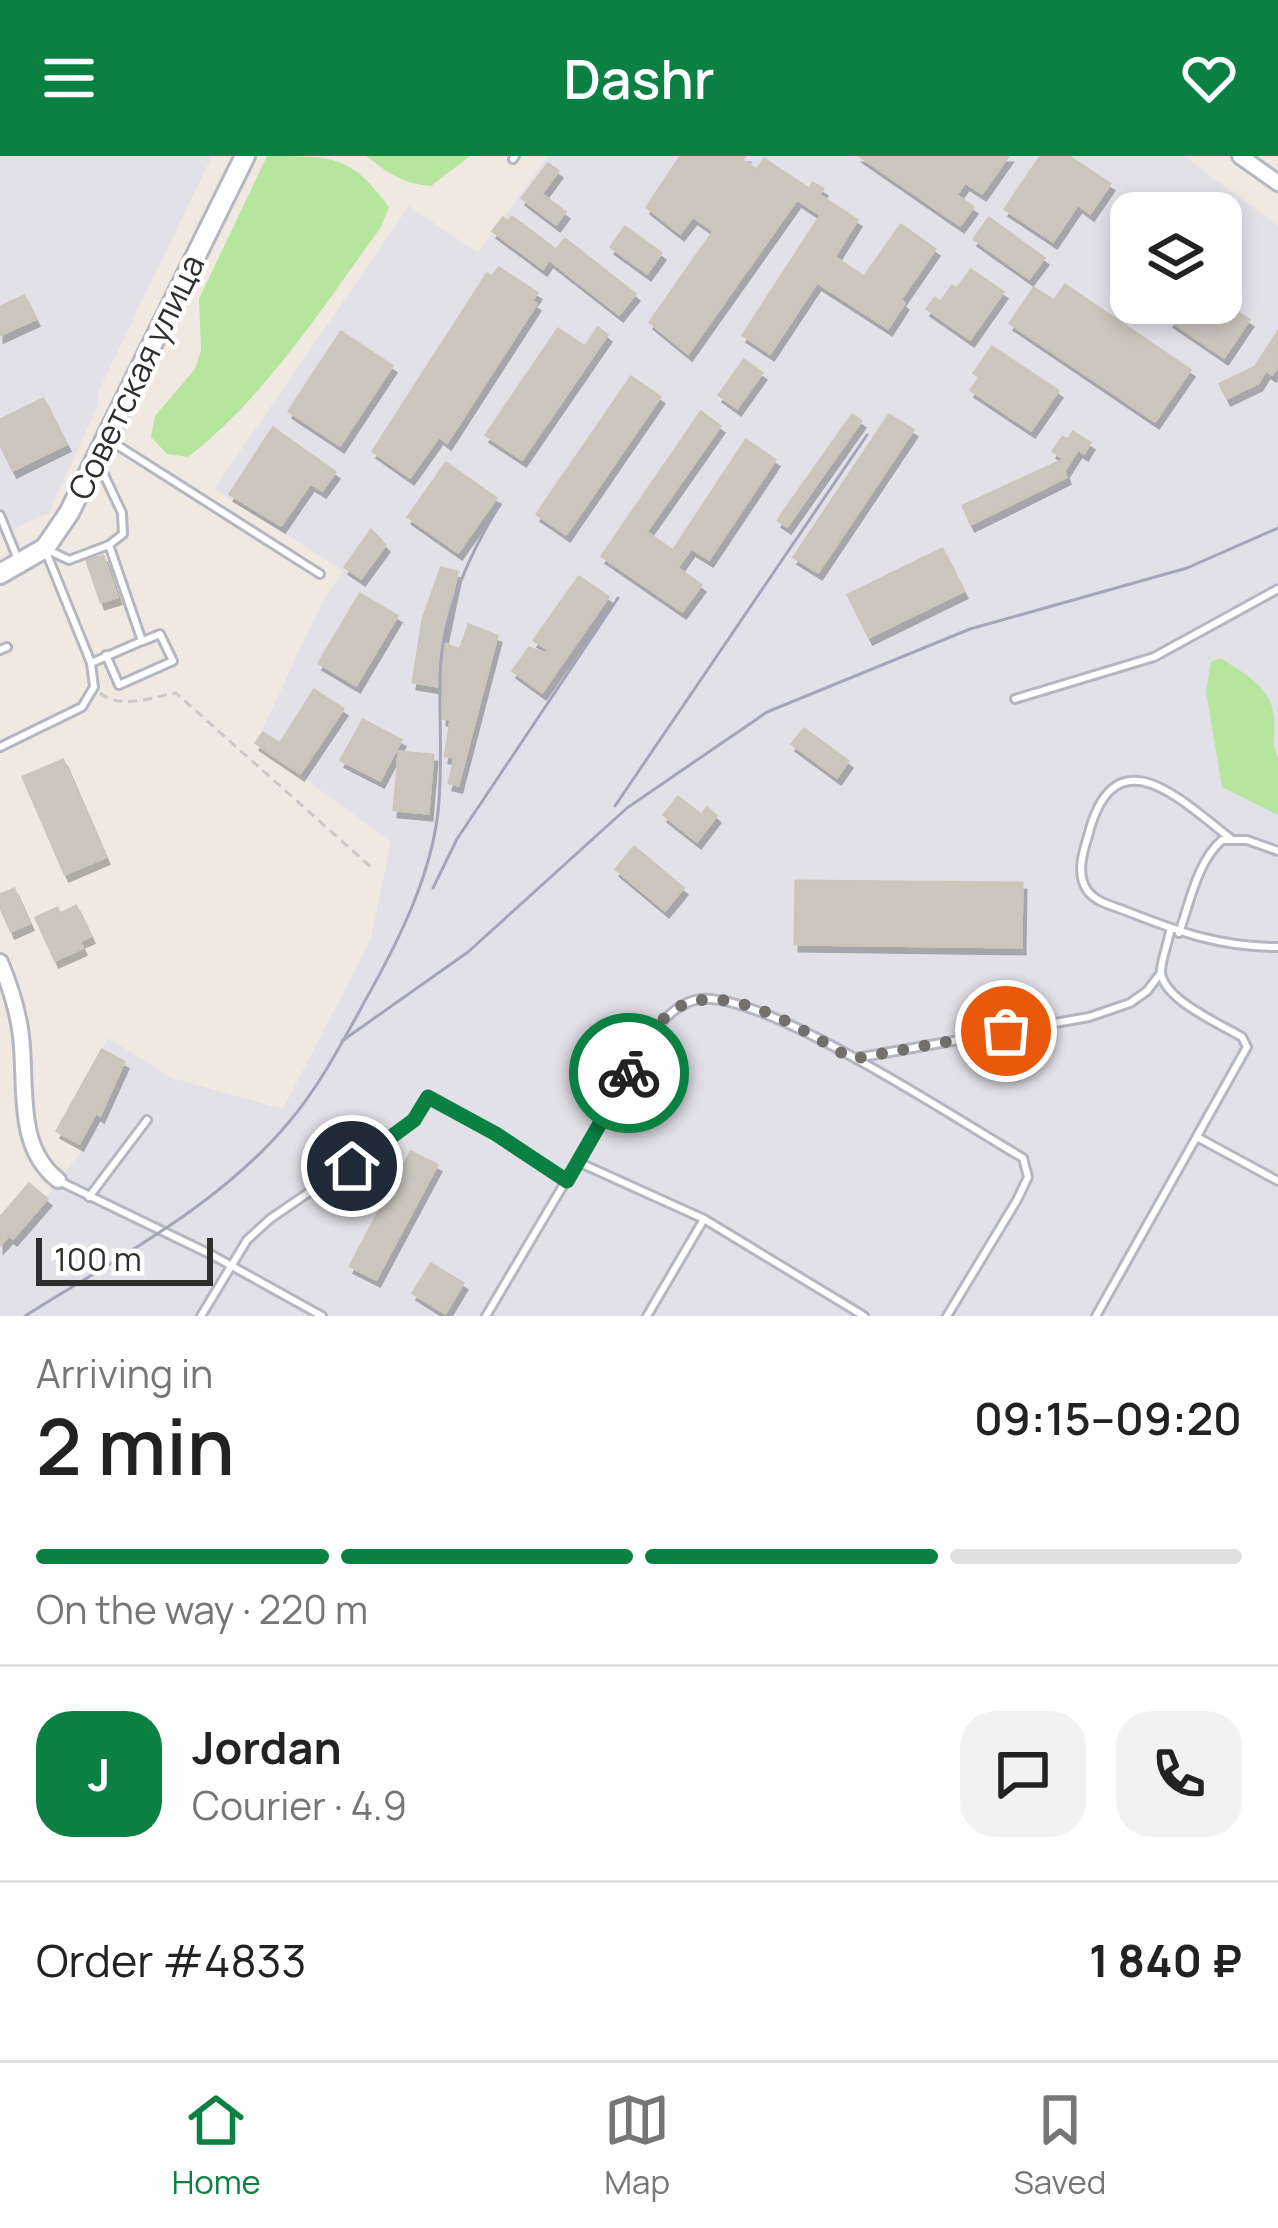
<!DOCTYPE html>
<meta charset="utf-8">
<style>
:root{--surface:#fff;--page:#f2f2f2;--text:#222;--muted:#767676;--line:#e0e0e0;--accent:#0b8043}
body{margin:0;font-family:Manrope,sans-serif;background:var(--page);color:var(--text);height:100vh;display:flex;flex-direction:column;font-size:45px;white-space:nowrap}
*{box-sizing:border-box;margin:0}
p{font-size:39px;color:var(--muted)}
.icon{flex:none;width:66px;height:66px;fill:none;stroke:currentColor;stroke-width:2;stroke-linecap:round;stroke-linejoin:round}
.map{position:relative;height:1160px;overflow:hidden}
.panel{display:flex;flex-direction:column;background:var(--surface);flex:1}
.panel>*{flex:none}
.controls{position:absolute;left:1110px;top:36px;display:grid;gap:24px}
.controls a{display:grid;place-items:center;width:132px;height:132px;border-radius:24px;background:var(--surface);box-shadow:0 6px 18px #0003;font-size:60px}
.scale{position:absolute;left:36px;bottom:30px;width:177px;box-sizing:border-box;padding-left:12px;border:6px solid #2e2e2e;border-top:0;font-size:33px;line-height:42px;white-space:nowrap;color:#2e2e2e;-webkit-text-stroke:9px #fff;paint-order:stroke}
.pin{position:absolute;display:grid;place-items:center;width:102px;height:102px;color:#fff;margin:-51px;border:6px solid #fff;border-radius:50%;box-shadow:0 3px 12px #0007}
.courier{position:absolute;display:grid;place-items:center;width:120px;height:120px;margin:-60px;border:9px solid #0b8043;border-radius:50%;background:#fff;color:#222;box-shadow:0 3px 15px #0007}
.headline em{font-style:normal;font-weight:600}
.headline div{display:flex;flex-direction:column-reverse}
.headline{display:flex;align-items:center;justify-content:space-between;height:204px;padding:0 36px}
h1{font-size:78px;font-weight:600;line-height:90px}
.bar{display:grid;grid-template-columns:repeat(4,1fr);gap:18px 12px;align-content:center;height:144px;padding:0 36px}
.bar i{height:15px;border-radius:9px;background:var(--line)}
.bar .on{background:var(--accent)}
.bar p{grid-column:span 4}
.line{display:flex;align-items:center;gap:30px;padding:0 36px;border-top:3px solid var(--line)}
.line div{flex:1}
.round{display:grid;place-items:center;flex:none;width:126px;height:126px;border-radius:36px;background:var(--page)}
header{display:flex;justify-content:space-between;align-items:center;height:156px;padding:0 36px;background:var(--accent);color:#fff;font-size:54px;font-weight:600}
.tab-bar{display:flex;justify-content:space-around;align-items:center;height:168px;border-top:3px solid var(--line);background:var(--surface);font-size:33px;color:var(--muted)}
.tab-bar a{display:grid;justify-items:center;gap:6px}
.tab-bar .on{color:var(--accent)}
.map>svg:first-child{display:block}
</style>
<header><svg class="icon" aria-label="menu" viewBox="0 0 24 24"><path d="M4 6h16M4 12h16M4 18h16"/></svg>Dashr<svg class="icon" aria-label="heart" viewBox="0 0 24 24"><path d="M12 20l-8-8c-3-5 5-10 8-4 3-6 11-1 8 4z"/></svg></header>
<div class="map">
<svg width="1278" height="1160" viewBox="0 0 1278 1160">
<defs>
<filter id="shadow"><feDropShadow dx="4" dy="7" stdDeviation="0" flood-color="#0004"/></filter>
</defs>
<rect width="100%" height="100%" fill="#efe9e1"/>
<g fill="#e3e1e8" fill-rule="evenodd">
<path d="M0,0h212l-113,234 -2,17 -48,106 -49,22z"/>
<path d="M548,0h636l94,70v1090h-1278v-75l9,-6 5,3 69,-89 -26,-18 51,-93 64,40 111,31 87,-168 21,-99 -135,-99 67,-143 20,-29 -129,-82 195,-283 69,47zM1131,57h90v90h-90z"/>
</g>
<g fill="#b6e59e">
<path d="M267,0c69,0 84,0 122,51l-8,20c-56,77 -117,172 -193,230l-21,-3 -16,-17 4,-21 40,-47 6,-19 -2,-51z"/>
<path d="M366,0h104l-39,30c-28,-2 -44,-14 -65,-30z"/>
<path d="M1221,502c23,16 50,28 53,59 2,15 -4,27 4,40v58l-56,-28 -16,-96 5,-29z"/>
</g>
<g fill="#cbc7bf" stroke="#cbc5ba" stroke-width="3" filter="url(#shadow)">
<path d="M681,0h64l-4,4 16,10 7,-11 45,30 4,-6 10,6 -4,6 38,25 -23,37 30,20 37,-52 34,24 -35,51 4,3 -16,25 -71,-46 -47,71 -27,-18 78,-120 -24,-16 -109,154 -38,-31 64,-91 -21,-15 -13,17 -33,-26z"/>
<path d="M860,0h148l-26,37 -17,-11 -9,13 17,12 -13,18z"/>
<path d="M1041,0h27l42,28 -20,29 -12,-9 -25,37 -48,-32z"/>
<path d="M548,8l10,7 -17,23 24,18 -9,12 -34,-26z"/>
<path d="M512,61l44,33 9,-11 70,55 -16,20 -70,-55 -6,9 -50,-37 10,-13 5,4z"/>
<path d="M989,62l55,40 -15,20 -55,-39z"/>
<path d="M625,71l36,26 -14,20 -36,-26z"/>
<path d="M499,112l38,25 -6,8 5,3 -89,138 -8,-6 -29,41 -37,-26 114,-177 5,3z"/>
<path d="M971,114l32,22 -33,47 -43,-30 8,-11 6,4 11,-16 5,3z"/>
<path d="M1065,129l125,85 -35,51 -145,-98 24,-35 20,13z"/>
<path d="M24,140l11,23 -35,16v-28z"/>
<path d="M1182,147h41l26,17 -25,37 -54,-37z"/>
<path d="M598,172l9,7 -85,124 -36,-24 72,-106 27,18z"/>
<path d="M341,176l51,34 -52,79 -51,-34z"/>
<path d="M1278,176v34l-6,8 -6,-4 -8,13 -31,15 -7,-14 35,-17z"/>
<path d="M992,191l66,44 -27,39 -60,-40 9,-13 -6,-4z"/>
<path d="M744,204l18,13 -25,35 -18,-13z"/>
<path d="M631,221l29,20 -94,137 -29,-20z"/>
<path d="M43,243l23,45 -53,26 -13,-26v-24z"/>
<path d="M701,256l19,14 -74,106 27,19 73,-111 29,20 -66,99 -18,-11 -14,20 24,17 -19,26 -80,-55z"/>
<path d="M852,259l9,6 -74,105 -9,-6z"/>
<path d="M889,259l24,15 -95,142 -24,-15z"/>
<path d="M273,272l62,44 -13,18 -12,-7 -29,42 -51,-31z"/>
<path d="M1073,276l17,11 -6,10 -6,-4 -14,22 2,6 -95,47 -8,-18 102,-47 -12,-8 10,-14 5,3z"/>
<path d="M446,307l50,35 -38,54 -50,-35z"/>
<path d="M371,374l14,15 -24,33 -16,-11z"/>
<path d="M942,393l21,42 -94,46 -21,-42z"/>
<path d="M103,400l14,41 -16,5 -14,-41z"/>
<path d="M441,412l16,4 -15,71 18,7 9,-25 28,11 -39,149 -9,-2 6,-26 -10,-1 6,-36 -8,-2v-31l-30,-5 10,-63z"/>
<path d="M579,421l29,20 -66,95 -29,-21 16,-23 17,6 2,-5 -14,-9z"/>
<path d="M360,438l37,22 -41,69 -37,-22z"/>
<path d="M314,534l29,19 -43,64 -44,-30 7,-10 17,11z"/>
<path d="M363,564l38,20 -21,40 -39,-20z"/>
<path d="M804,573l44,32 -11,16 -45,-33z"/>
<path d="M399,596l34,3 -5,58 -34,-3z"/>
<path d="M63,604l42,97 -40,17 -42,-97z"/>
<path d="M678,641l23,18 6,-7 9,8 -19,25 -33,-26z"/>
<path d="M634,691l49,41 -18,22 -49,-41z"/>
<path d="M796,725l226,2 -1,64 -226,-3z"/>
<path d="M14,733l15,34 -18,8 -11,-25v-11z"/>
<path d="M76,750l14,30 -11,5 3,7 -27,12 -19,-42 21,-10 3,6z"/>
<path d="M102,894l22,12 -24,53 -4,-3 -17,31 -22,-12z"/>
<path d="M411,996l26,13 -61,114 -26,-13z"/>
<path d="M29,1028l18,15 -34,39 -4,-3 -9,10v-27z"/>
<path d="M431,1108l32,19 -18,30 -32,-20z"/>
</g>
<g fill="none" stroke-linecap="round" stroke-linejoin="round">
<defs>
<g id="lane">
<path d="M513,3l2,-3"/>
<path d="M109,284l211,134"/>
<path d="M0,359l19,47"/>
<path d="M48,394l21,10 40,-15 14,-11 -1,-21 -24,-51"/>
<path d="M0,494l7,-3"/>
<path d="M106,499l13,30 54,-24 -13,-27 -17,7"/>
<path d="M91,507l51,-22 -33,-96"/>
<path d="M1015,543l139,-42 124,-68"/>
<path d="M0,591l82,-40 12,-20 -3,-24 -45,-111"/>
<path d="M1230,682c-51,-40 -116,-105 -142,-2 -5,16 -12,38 -1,54 8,12 26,16 39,21 53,21 94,36 152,36"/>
<path d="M1179,777c11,-31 18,-71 43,-93h25l31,11"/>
<path d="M856,902l233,-41 41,-14 17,-12 13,-17"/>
<path d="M1197,981l81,44"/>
<path d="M578,1006l126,57 160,97"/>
<path d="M61,1026l151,73 110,61"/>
<path d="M89,1041l58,-77"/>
<path d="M201,1160l46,-76 23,-21 144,-99 14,-23 67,37 72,47"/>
<path d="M486,1160l169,-286c12,-14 25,-28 45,-31 64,-8 259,122 323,159l5,19 -11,23 -70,116"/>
<path d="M647,1160l57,-97"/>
<path d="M1096,1160l151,-269 -5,-10c-22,-13 -82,-39 -81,-67 1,-12 7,-27 9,-39"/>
</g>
<g id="street">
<path d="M1240,0l38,27"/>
<path d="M0,806c10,24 18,48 21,74 6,49 -6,111 37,144"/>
</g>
<path id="secondary" d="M0,418l45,-26 24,-35 176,-357"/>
</defs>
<use href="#lane" stroke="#b4b7c1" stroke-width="12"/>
<use href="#street" stroke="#b4b7c1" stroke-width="20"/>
<use href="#secondary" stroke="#b4b7c1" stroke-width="24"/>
<path stroke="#c9c9c9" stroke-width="3" stroke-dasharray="9 6" stroke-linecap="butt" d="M100,537c20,17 52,4 76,0l197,176"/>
<use href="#lane" stroke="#fff" stroke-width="6"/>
<use href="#street" stroke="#fff" stroke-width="14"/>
<use href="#secondary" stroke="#fff" stroke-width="18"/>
<g stroke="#a3a6b8" stroke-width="3">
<path d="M615,650l252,-371"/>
<path d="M433,732l24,-49 161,-241"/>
<path d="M342,885l126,-89 159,-144 140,-96 203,-83 217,-61 91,-40"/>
<path d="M25,1160c92,-58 194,-110 264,-194 33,-39 57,-87 82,-132 30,-54 60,-116 67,-178 5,-46 1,-92 2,-137 2,-62 29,-120 60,-171"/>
</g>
</g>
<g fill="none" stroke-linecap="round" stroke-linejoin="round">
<path stroke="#726f6d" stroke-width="12" stroke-dasharray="0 21.6" d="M629,917c12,-20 23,-46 42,-61 51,-38 135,20 181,47l154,-28"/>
<path stroke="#0b8043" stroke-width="15" d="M352,1010l62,-46 14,-23 68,37 71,47 62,-108"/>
</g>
<g text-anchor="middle" stroke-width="9" stroke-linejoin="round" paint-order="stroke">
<g font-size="33" fill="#2e2e2e" stroke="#fff">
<text transform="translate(136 221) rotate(-64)" y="12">Советская улица</text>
</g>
</g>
</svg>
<div class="controls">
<a><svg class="icon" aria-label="layers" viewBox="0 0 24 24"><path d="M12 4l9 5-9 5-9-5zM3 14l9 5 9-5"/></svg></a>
</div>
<div class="scale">100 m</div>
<div class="pin" style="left:1006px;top:875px;background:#ea580c"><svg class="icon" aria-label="bag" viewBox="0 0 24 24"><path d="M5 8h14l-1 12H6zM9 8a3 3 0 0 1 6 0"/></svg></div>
<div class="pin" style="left:352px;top:1010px;background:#1f2937"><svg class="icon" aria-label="home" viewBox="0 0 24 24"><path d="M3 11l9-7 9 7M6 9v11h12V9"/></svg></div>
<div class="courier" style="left:629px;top:917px"><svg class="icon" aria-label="bike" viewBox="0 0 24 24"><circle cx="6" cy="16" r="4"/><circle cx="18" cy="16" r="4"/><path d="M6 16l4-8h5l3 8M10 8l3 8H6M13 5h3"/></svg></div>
</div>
<section class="panel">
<div class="headline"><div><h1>2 min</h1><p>Arriving in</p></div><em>09:15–09:20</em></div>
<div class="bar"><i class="on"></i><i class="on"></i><i class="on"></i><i></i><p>On the way · 220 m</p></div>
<div class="line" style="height:216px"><b class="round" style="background:var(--accent);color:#fff">J</b><div><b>Jordan</b><p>Courier · 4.9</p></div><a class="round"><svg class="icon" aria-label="chat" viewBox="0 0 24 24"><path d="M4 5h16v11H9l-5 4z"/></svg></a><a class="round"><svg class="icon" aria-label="phone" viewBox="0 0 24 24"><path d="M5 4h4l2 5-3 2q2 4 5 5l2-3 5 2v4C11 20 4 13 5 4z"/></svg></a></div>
<div class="line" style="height:156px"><div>Order #4833</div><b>1 840 ₽</b></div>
</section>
<nav class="tab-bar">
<a class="on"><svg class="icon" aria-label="home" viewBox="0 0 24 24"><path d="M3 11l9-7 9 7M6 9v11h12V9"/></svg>Home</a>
<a><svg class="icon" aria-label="map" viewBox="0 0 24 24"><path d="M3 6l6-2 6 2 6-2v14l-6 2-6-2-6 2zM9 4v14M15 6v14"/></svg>Map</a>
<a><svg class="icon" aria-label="saved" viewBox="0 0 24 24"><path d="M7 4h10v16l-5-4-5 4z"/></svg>Saved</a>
</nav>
